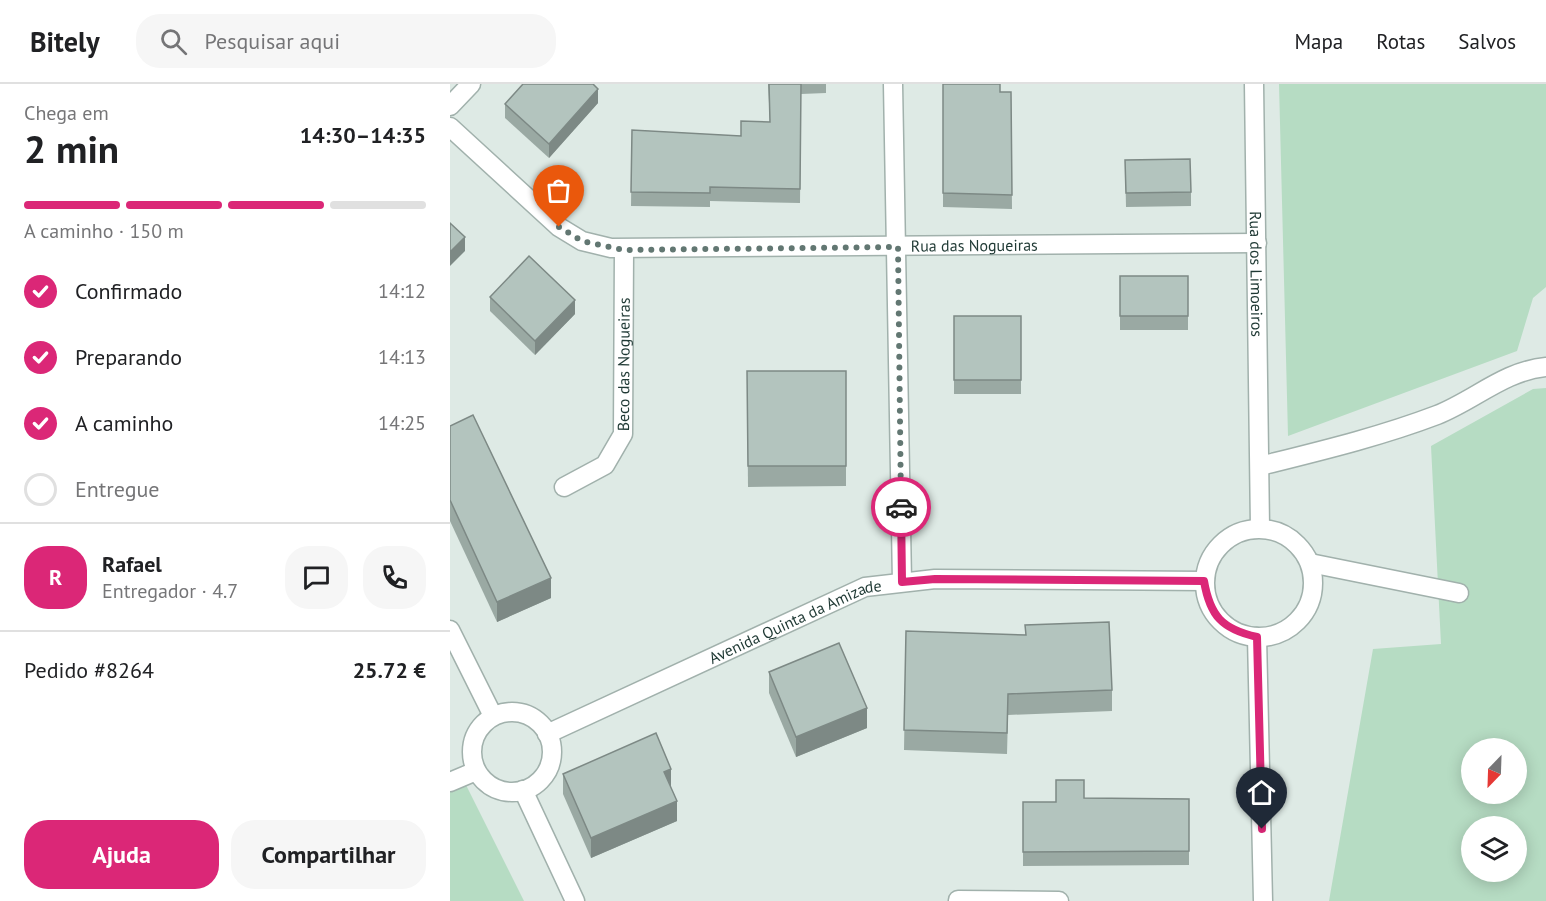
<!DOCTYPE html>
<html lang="pt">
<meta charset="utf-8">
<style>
:root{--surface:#fff;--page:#f6f6f6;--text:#202124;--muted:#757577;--line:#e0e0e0;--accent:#db2777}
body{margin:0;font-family:"PT Sans",sans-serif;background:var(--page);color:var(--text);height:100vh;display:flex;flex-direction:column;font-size:22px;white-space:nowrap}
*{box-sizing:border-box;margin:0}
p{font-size:20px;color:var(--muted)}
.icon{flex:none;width:33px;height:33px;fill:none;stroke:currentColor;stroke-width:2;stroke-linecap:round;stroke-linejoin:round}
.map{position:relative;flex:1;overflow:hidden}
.panel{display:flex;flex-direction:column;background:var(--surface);width:450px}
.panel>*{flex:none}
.needle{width:39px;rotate:203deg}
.fabs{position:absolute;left:1011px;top:654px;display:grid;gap:12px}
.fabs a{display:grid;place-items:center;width:66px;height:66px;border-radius:50%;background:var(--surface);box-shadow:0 3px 15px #0003;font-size:30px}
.pin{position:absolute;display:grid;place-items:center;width:51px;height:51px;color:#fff;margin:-62px -26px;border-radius:50% 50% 50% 0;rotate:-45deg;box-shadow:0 0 6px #0007}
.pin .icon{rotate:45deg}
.courier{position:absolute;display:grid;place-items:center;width:60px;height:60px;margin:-30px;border:4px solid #db2777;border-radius:50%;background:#fff;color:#222;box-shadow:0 2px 8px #0007}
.headline em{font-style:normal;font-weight:800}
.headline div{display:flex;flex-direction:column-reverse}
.headline{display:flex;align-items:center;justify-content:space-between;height:102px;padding:0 24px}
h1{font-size:39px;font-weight:800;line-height:45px}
.bar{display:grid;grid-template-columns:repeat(4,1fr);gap:9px 6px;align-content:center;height:72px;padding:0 24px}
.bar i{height:8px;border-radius:4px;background:var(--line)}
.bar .selected{background:var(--accent)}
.bar p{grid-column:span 4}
.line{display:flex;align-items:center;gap:15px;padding:0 24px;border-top:2px solid var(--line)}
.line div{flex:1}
.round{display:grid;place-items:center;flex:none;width:63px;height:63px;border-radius:24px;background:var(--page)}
ol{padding:0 24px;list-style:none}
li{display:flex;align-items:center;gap:18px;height:66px}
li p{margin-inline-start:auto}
li .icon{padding:6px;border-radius:50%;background:var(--accent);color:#fff;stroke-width:4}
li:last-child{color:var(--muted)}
li i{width:33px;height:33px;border:3px solid var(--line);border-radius:50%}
.action{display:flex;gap:12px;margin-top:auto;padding:12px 24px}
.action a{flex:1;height:69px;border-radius:24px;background:var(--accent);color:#fff;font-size:24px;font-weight:800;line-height:69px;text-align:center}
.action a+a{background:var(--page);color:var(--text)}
header{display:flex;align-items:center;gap:36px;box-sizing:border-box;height:84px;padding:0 30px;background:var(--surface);border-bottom:2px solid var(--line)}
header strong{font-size:28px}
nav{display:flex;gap:33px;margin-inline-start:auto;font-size:21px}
.search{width:420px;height:54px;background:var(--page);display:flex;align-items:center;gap:15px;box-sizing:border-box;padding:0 21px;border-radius:24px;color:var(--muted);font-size:22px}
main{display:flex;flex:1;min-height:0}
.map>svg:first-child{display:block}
</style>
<header>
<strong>Bitely</strong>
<div class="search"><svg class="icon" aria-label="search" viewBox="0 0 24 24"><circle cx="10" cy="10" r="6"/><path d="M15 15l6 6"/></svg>Pesquisar aqui</div>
<nav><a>Mapa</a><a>Rotas</a><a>Salvos</a></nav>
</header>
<main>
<section class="panel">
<div class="headline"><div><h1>2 min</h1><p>Chega em</p></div><em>14:30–14:35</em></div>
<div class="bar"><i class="selected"></i><i class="selected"></i><i class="selected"></i><i></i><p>A caminho · 150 m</p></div>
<ol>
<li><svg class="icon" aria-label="check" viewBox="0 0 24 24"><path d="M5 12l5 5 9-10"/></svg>Confirmado<p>14:12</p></li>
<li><svg class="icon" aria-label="check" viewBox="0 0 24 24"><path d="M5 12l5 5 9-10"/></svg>Preparando<p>14:13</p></li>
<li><svg class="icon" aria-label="check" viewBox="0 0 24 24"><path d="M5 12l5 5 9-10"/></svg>A caminho<p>14:25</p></li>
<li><i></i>Entregue</li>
</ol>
<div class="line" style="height:108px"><b class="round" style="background:var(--accent);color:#fff">R</b><div><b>Rafael</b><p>Entregador · 4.7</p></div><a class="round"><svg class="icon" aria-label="chat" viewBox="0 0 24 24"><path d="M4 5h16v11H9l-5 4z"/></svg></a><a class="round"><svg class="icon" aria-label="phone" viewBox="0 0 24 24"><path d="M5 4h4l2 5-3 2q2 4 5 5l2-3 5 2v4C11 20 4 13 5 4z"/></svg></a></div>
<div class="line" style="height:78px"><div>Pedido #8264</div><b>25.72 €</b></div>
<div class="action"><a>Ajuda</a><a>Compartilhar</a></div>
</section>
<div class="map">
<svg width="1096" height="817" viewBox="0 0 1096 817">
<rect width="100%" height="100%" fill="#deeae5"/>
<g fill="#b6dcc3" fill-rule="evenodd">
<path d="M829,0h267v203l-13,11 -16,53 -229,85z"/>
<path d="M1096,304v513h-217l44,-252 68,-5 -10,-198 102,-57zM1022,664h44v46h-44zM1022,742h44v46h-44z"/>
<path d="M12,693l62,124h-74v-119z"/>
</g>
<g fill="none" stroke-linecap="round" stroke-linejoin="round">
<defs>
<g id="minor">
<path d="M443,0l9,498"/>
<path id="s1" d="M804,0l6,444"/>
<path d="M0,22l21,-22"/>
<path id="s2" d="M0,43l109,100 23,14 29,7 646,-5"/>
<path d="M810,382c60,-15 119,-29 177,-51 38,-15 67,-44 109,-48"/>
<path id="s3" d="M114,403l41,-22 18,-31 1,-184"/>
<circle cx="809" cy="499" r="54"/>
<path d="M860,479l149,30"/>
<path d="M0,546l43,86"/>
<path d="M807,553l6,264"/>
<circle cx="62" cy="668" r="40"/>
<path id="s4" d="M97,650l318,-147 70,-8 269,2"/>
<path d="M0,698l26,-11"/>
<path d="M73,706l52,111"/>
<path d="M508,816l101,1"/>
</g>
</defs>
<use href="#minor" stroke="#a1b1ac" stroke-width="21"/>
<use href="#minor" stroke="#fff" stroke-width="18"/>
</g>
<g fill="#9aa9a3">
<path d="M318,0h58v9l-25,1 -1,109 -90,-2v6l-79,-1 1,-76 109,6 29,-14z"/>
<path d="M493,0l57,8h11l1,117 -69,-2z"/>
<path d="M148,19l-49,55 -44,-40v-14z"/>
<path d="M675,76l66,32v14l-65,1z"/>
<rect x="670" y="192" width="68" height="54"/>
<path d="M40,213l85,17 -40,41 -45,-44z"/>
<rect x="504" y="232" width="67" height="78"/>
<path d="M297,287h99v115l-98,1z"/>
<path d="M0,342l101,172 -54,24 -47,-101z"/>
<path d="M456,547l206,59v21l-104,4 -1,39 -103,-4z"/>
<path d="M319,588l98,56 -71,29 -27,-64z"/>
<path d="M113,690l108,14 6,33 -86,37 -28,-64z"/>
<path d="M634,714l105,1v66l-166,1v-64h33z"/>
</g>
<g fill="#7d8985">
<path d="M148,5v14l-49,55v-14z"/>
<path d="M15,153v14l-15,15v-14z"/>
<path d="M125,216v14l-40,41v-14z"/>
<path d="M101,494v20l-54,24v-20z"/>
<path d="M417,624v20l-71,29v-20z"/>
<path d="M221,685v20l-7,-17z"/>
<path d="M227,717v20l-86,37v-20z"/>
</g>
<g fill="#b3c4be" stroke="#7d8985" stroke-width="1.5">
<path d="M73,0h70l5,5 -49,55 -44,-40z"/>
<path d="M319,0h32l-1,105 -90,-2v6l-79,-1 1,-62 109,6v-15l29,1z"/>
<path d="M493,0h57v8h11l1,103 -69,-2z"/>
<path d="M740,75l1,33 -65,1 -1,-33z"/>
<path d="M0,139l15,14 -15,15z"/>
<path d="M79,172l46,44 -40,41 -45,-44z"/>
<rect x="670" y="192" width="68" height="40"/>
<rect x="504" y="232" width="67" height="64"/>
<path d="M297,287h99v95h-98z"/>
<path d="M23,331l78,163 -54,24 -47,-102v-74z"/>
<path d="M659,538l3,68 -104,4 -1,39 -103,-3 2,-99 120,4 -1,-10z"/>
<path d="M389,559l28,65 -71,29 -27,-65z"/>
<path d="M206,649l15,36 -7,3 13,29 -86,37 -28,-64z"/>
<path d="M606,696h28v18l105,1v52l-166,1v-50h33z"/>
</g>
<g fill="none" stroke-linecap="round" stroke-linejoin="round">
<path stroke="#627772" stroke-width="6" stroke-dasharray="0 10.8" d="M109,143l23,14 42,9 274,-3 3,260"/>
<path stroke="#db2777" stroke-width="8" d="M451,423l1,75 33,-3 269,2c6,35 18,48 53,56l5,192"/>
</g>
<g text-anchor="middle" stroke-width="4.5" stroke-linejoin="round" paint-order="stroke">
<g font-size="16" fill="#1f3934" stroke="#eef6f3">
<text dy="6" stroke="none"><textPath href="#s2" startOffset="568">Rua das Nogueiras</textPath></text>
<text dy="6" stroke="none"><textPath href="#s1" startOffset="190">Rua dos Limoeiros</textPath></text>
<text dy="6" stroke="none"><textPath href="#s3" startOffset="152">Beco das Nogueiras</textPath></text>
<text dy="6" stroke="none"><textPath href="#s4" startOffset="273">Avenida Quinta da Amizade</textPath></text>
</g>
</g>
</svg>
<div class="fabs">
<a><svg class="needle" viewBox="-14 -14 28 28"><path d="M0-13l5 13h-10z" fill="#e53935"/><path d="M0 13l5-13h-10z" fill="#757577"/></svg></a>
<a><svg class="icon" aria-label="layers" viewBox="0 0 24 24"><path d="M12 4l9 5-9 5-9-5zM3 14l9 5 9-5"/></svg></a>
</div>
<div class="pin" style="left:109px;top:143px;background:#ea580c"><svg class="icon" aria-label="bag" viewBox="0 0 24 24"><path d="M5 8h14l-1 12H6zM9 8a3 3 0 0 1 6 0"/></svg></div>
<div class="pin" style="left:812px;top:745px;background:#1f2937"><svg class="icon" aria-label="home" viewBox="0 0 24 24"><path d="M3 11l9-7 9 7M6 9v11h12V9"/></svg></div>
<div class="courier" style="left:451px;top:423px"><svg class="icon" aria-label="car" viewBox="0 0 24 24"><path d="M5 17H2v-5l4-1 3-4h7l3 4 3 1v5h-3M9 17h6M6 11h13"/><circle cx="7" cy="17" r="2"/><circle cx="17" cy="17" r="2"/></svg></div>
</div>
</main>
